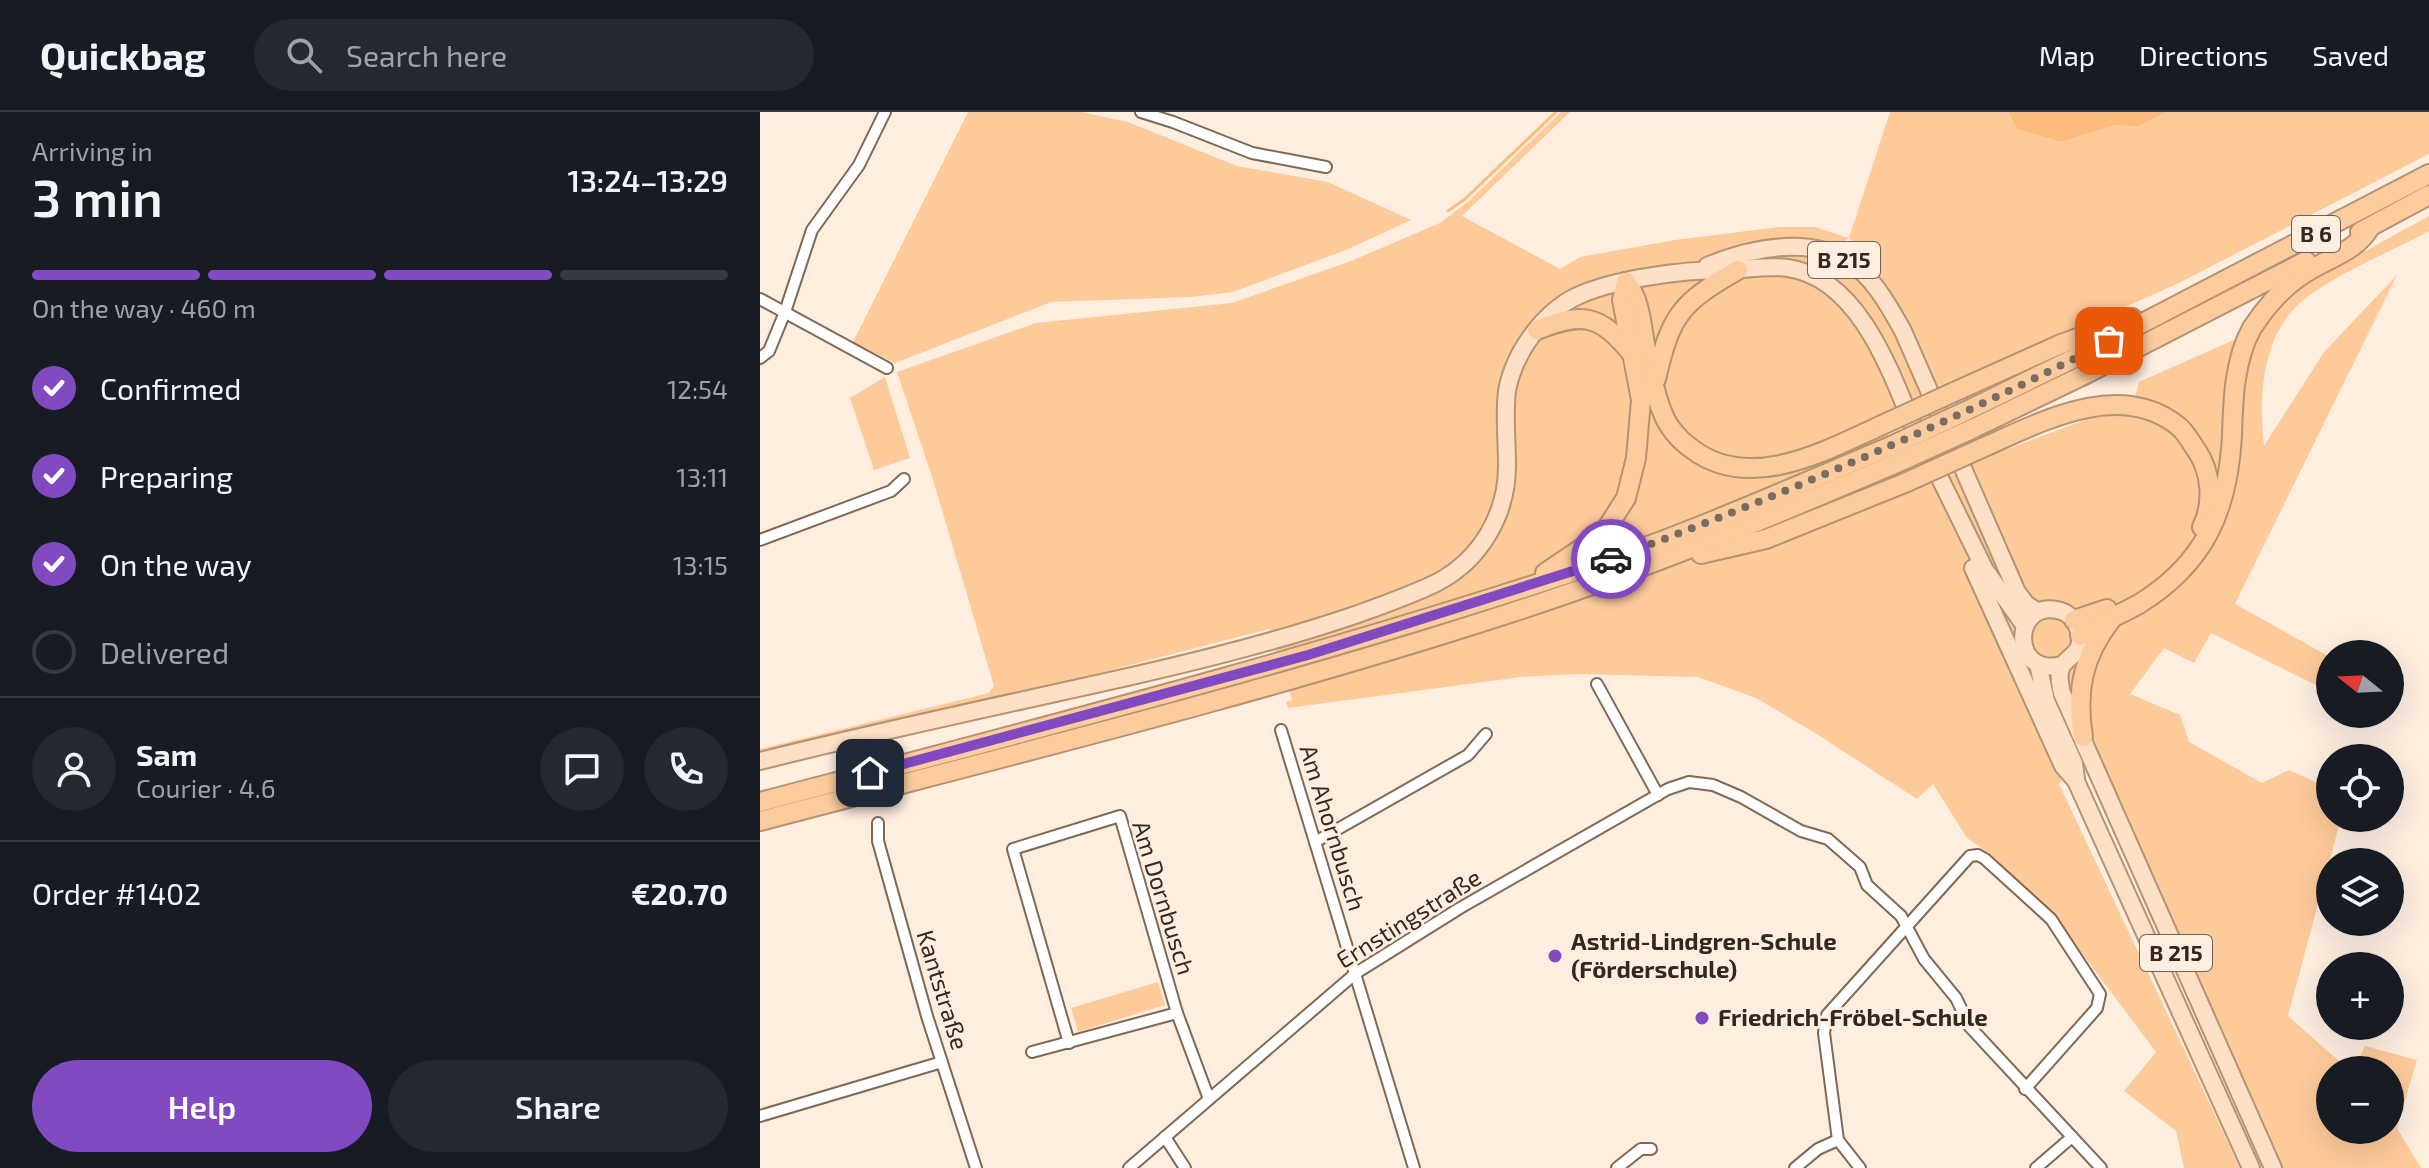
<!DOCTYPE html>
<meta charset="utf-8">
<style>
:root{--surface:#171b24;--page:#242831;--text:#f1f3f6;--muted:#9ea1a6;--line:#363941;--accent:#824ac1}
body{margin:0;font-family:"Exo 2",sans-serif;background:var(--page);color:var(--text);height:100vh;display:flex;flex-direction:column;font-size:30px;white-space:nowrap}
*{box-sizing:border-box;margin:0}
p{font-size:26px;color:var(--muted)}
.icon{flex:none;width:44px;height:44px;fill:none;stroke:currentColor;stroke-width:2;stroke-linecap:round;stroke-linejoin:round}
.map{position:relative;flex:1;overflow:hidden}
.details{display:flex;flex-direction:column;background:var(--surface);width:760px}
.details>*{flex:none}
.needle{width:52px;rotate:288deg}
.buttons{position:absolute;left:1556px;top:528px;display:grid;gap:16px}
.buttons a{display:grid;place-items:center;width:88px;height:88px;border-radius:50%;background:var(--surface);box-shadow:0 8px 32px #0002;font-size:40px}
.pin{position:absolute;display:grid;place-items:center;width:68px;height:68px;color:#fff;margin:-34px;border-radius:16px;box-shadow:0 4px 12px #0006}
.courier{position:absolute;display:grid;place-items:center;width:80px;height:80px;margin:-40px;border:6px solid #824ac1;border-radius:50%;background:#fff;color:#222;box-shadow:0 2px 10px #0007}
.overview em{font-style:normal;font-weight:600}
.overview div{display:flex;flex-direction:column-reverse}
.overview{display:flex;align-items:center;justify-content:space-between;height:136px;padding:0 32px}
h1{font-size:52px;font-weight:600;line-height:60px}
.bar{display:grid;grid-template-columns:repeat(4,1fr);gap:12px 8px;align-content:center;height:96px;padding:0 32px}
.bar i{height:10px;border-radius:6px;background:var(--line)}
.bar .on{background:var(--accent)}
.bar p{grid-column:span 4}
.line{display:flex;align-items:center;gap:20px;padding:0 32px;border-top:2px solid var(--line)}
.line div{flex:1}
.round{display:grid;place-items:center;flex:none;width:84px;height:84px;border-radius:42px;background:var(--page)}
ol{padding:0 32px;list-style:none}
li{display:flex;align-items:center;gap:24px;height:88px}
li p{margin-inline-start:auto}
li .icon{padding:8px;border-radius:50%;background:var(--accent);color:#fff;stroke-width:4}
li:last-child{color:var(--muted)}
li i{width:44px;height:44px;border:4px solid var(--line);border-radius:50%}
.action{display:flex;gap:16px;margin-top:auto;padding:16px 32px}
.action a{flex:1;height:92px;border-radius:48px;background:var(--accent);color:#fff;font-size:32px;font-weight:600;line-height:92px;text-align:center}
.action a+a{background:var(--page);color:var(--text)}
header{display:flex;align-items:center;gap:48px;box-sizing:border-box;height:112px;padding:0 40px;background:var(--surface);border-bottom:2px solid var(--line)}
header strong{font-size:38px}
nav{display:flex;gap:44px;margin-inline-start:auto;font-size:28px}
.search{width:560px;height:72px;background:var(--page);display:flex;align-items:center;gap:20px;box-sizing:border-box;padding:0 28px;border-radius:44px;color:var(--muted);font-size:30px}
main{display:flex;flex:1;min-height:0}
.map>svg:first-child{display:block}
</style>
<header>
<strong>Quickbag</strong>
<div class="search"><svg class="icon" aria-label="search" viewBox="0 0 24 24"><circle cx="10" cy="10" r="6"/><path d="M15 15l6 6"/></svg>Search here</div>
<nav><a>Map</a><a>Directions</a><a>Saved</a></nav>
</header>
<main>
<section class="details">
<div class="overview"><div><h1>3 min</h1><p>Arriving in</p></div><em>13:24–13:29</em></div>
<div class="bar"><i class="on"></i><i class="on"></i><i class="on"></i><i></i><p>On the way · 460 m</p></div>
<ol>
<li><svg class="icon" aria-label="check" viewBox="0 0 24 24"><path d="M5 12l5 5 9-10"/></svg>Confirmed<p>12:54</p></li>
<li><svg class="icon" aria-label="check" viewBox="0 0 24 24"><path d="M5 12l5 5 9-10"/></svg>Preparing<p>13:11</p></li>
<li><svg class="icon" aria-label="check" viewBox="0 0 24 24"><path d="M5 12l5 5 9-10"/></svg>On the way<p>13:15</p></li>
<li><i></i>Delivered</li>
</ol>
<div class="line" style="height:144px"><a class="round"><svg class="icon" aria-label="person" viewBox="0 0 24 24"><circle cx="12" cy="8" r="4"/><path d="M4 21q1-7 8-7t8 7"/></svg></a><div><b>Sam</b><p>Courier · 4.6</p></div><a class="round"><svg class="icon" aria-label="chat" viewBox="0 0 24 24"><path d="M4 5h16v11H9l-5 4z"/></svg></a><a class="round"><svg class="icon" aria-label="phone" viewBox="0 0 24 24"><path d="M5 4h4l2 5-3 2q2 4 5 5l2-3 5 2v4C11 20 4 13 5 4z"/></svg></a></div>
<div class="line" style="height:104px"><div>Order #1402</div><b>€20.70</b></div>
<div class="action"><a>Help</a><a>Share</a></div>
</section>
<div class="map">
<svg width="1669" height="1056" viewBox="0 0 1669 1056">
<rect width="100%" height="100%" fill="#feeee0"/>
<g fill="#fdca9a" fill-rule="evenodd">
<path d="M208,0h113l47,10 109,44 91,16 83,38 -65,30 -113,42 -42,5 -140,5 -156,61 -42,-21z"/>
<path d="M801,0h9l-108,104 98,53 20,-12 95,-17 104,-13h36l34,11 41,-126h118l11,17 42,13 56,-17 20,2 30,-15h262v42l-250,129 -300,134 33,74 74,-34 115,-43h30l8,-32 126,-56 14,-19 19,-19 131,-72v15c-38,21 -97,44 -129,72 -39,35 -41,95 -36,143l60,-94 73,-77 -162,329 95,53v35l-119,-59 -17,30 -30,-15 -34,46 50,21 9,27 73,41 27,-13 35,16 6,5v27h11l-53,198 61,54h-19v60h60v-60h-36l11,-24 52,14 -20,68 24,40h-138l-190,-427 -34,43 181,384h-56l-8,-37 -52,-40 32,-39 -109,-145 -57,-53 -23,-16 -34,-54 -16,15 -102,-66 -59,-35 -58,-21 -120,-3 -57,3 -233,31 -2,-6 6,-2 -23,-71 -273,71 -236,55v-6l229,-56 5,-7 -60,-203 -37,-111 139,-49 196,-20 119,-42 89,-38 29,-22zM1089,126l38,49 -26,-26 -21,-12 2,-6z"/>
<path d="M125,265l25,81 -36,12 -24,-72z"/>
<path d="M398,870l7,23 -87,27 -7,-24z"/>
</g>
<path fill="#fdbc7c" d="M1248,0h159l-30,15 -20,-2 -56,17 -43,-13z"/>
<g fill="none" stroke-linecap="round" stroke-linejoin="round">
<path stroke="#fdbc7c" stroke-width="3" d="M688,99l17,-12 91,-87"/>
<defs>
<g id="street">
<path d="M381,0l32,10 79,31 74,14"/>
<path d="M0,187l127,69"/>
<path d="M0,246l9,-7 16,-39 27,-82 47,-65 26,-53"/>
<path d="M0,428l131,-49 13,-12"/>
<path d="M837,572l61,111"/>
<path d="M521,618l133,438"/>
<path d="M118,711v18l49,175 49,152"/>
<path d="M555,730l153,-87 18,-21"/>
<path d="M309,931l-56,-194 107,-33 57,197 32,86"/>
<path d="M272,940l145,-39"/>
<path d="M0,1004l182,-54"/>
<path d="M405,1025l20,31"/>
<path d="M369,1056l227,-195 104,-65 208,-119 21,-7 24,3 28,12 60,34 27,8 32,28 7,18 34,31 23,43 32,39 14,29 131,141"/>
<path d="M857,1056l24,-19h10"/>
<path d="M1035,1056l23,-19 20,-9"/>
<path d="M1100,1056l-22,-28 -14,-107 3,-18 143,-159 8,-1 7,4 66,60 49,75 -3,14 -72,81"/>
<path d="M1276,1056l36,-31"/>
</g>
<g id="primary">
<path d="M947,154c46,-19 111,-33 153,4 19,17 31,40 43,61l114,261 9,12 12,8"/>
<path d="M1213,456l90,198 13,15 175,387"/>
<path d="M1278,552l8,37 28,62 2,16"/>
<path d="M1302,553c-52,13 -50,-64 -5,-55 11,2 19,10 22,21 6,23 -12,24 -18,37 -3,8 -1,17 1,25l211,475"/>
<path d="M0,649c123,-31 248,-57 372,-85 75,-17 150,-36 223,-61 28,-10 57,-20 83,-33 43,-23 69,-68 69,-116 0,-25 -3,-51 0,-75 7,-39 38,-82 75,-97 35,-15 101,-24 139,-24 23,0 45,-5 67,-2 76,11 107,117 133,177l9,13 55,112 40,56"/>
</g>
<g id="highway">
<path d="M1600,120l69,-37"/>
<path d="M866,170c17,21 15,50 22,76 3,15 8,40 14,53 5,15 17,29 30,38 58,44 133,2 190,-24"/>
<path d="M777,218c45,-18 63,-16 94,23"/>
<path d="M896,267c15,-64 24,-76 82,-109"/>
<path d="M1194,280l107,-48 71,-26"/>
<path d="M1204,300l121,-59 344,-179"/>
<path d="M1212,317l116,-56 218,-112"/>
<path d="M1222,336c59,-26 137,-69 196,-22 8,6 13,17 19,25 14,21 17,52 5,76"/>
<path d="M941,442l65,-15 141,-57"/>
<path d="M785,461l58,-39 23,-36 10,-40 5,-58 -19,-100 4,-18"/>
<path d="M1314,508l33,-11"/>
<path d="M1320,524c19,-13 39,-21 59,-32 65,-40 89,-93 93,-168 1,-35 2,-76 20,-108 13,-20 30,-40 50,-53 23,-16 55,-23 68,-48"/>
<path d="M1323,625c-7,-45 -1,-80 28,-117"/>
<path d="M0,690c277,-73 555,-144 828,-235 103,-34 203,-79 303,-121"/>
<path d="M0,709c251,-66 504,-128 750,-208 133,-43 261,-96 389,-151"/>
</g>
</defs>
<use href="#street" stroke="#806954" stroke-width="14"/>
<use href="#primary" stroke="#b59372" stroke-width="20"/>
<use href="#highway" stroke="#b59372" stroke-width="22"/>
<use href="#street" stroke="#fff" stroke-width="10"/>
<use href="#primary" stroke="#fde0c5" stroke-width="16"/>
<use href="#highway" stroke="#fccc9e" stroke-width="18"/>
<defs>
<g id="highway-bridge">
<path d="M1122,313l72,-33"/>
<path d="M1131,334l73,-34"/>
<path d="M1139,350l73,-33"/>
<path d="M1147,370l75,-34"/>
</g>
</defs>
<use href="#highway-bridge" stroke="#b59372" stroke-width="22" stroke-linecap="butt"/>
<use href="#highway-bridge" stroke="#fccc9e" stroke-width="18"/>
</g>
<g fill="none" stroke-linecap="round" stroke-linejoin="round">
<path stroke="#796d63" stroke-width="8" stroke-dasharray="0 14.4" d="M851,447c170,-63 337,-135 498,-218"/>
<path stroke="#824ac1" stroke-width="10" d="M110,661l438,-118 303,-96"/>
</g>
<g fill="#824ac1" stroke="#feeee0" stroke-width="3">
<circle cx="795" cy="844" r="8"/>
<circle cx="942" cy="906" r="8"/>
</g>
<g text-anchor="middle" stroke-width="6" stroke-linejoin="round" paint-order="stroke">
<g fill="#feeee0" stroke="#6e6359" stroke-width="2">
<rect x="1532" y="104" width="48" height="36" rx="6"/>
<rect x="1048" y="130" width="72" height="36" rx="6"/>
<rect x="1380" y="823" width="72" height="36" rx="6"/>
</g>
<g font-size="22" font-weight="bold" fill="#31281f">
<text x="1556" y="130">B 6</text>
<text x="1084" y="156">B 215</text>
<text x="1416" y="849">B 215</text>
</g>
<g font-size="24" fill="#31281f" stroke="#feeee0">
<text transform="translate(572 716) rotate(73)" y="8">Am Ahornbusch</text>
<text transform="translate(403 786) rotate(73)" y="8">Am Dornbusch</text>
<text transform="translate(649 807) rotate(-32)" y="8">Ernstingstraße</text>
<text transform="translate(182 878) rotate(73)" y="8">Kantstraße</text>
</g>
<g font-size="24" font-weight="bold" fill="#31281f" stroke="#feeee0" text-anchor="start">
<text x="811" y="838">Astrid-Lindgren-Schule<tspan x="811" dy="28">(Förderschule)</tspan></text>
<text x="958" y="914">Friedrich-Fröbel-Schule</text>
</g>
</g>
</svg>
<div class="buttons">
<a><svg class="needle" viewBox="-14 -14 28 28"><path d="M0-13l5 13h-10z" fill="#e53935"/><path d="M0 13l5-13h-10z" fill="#9ea1a6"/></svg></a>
<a><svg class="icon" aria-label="locate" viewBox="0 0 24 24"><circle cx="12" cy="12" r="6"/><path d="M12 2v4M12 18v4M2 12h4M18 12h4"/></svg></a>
<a><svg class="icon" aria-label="layers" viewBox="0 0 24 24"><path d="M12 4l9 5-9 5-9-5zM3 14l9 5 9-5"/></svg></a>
<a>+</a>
<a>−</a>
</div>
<div class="pin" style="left:1349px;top:229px;background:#ea580c"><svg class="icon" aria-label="bag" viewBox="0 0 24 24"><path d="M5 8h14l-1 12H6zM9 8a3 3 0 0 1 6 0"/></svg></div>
<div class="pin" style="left:110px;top:661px;background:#1f2937"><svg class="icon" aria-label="home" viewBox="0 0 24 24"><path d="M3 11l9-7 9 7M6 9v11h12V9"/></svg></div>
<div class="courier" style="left:851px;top:447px"><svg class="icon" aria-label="car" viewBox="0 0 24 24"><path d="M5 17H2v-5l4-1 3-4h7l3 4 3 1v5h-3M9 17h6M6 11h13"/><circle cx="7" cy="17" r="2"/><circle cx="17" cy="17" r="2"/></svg></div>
</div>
</main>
